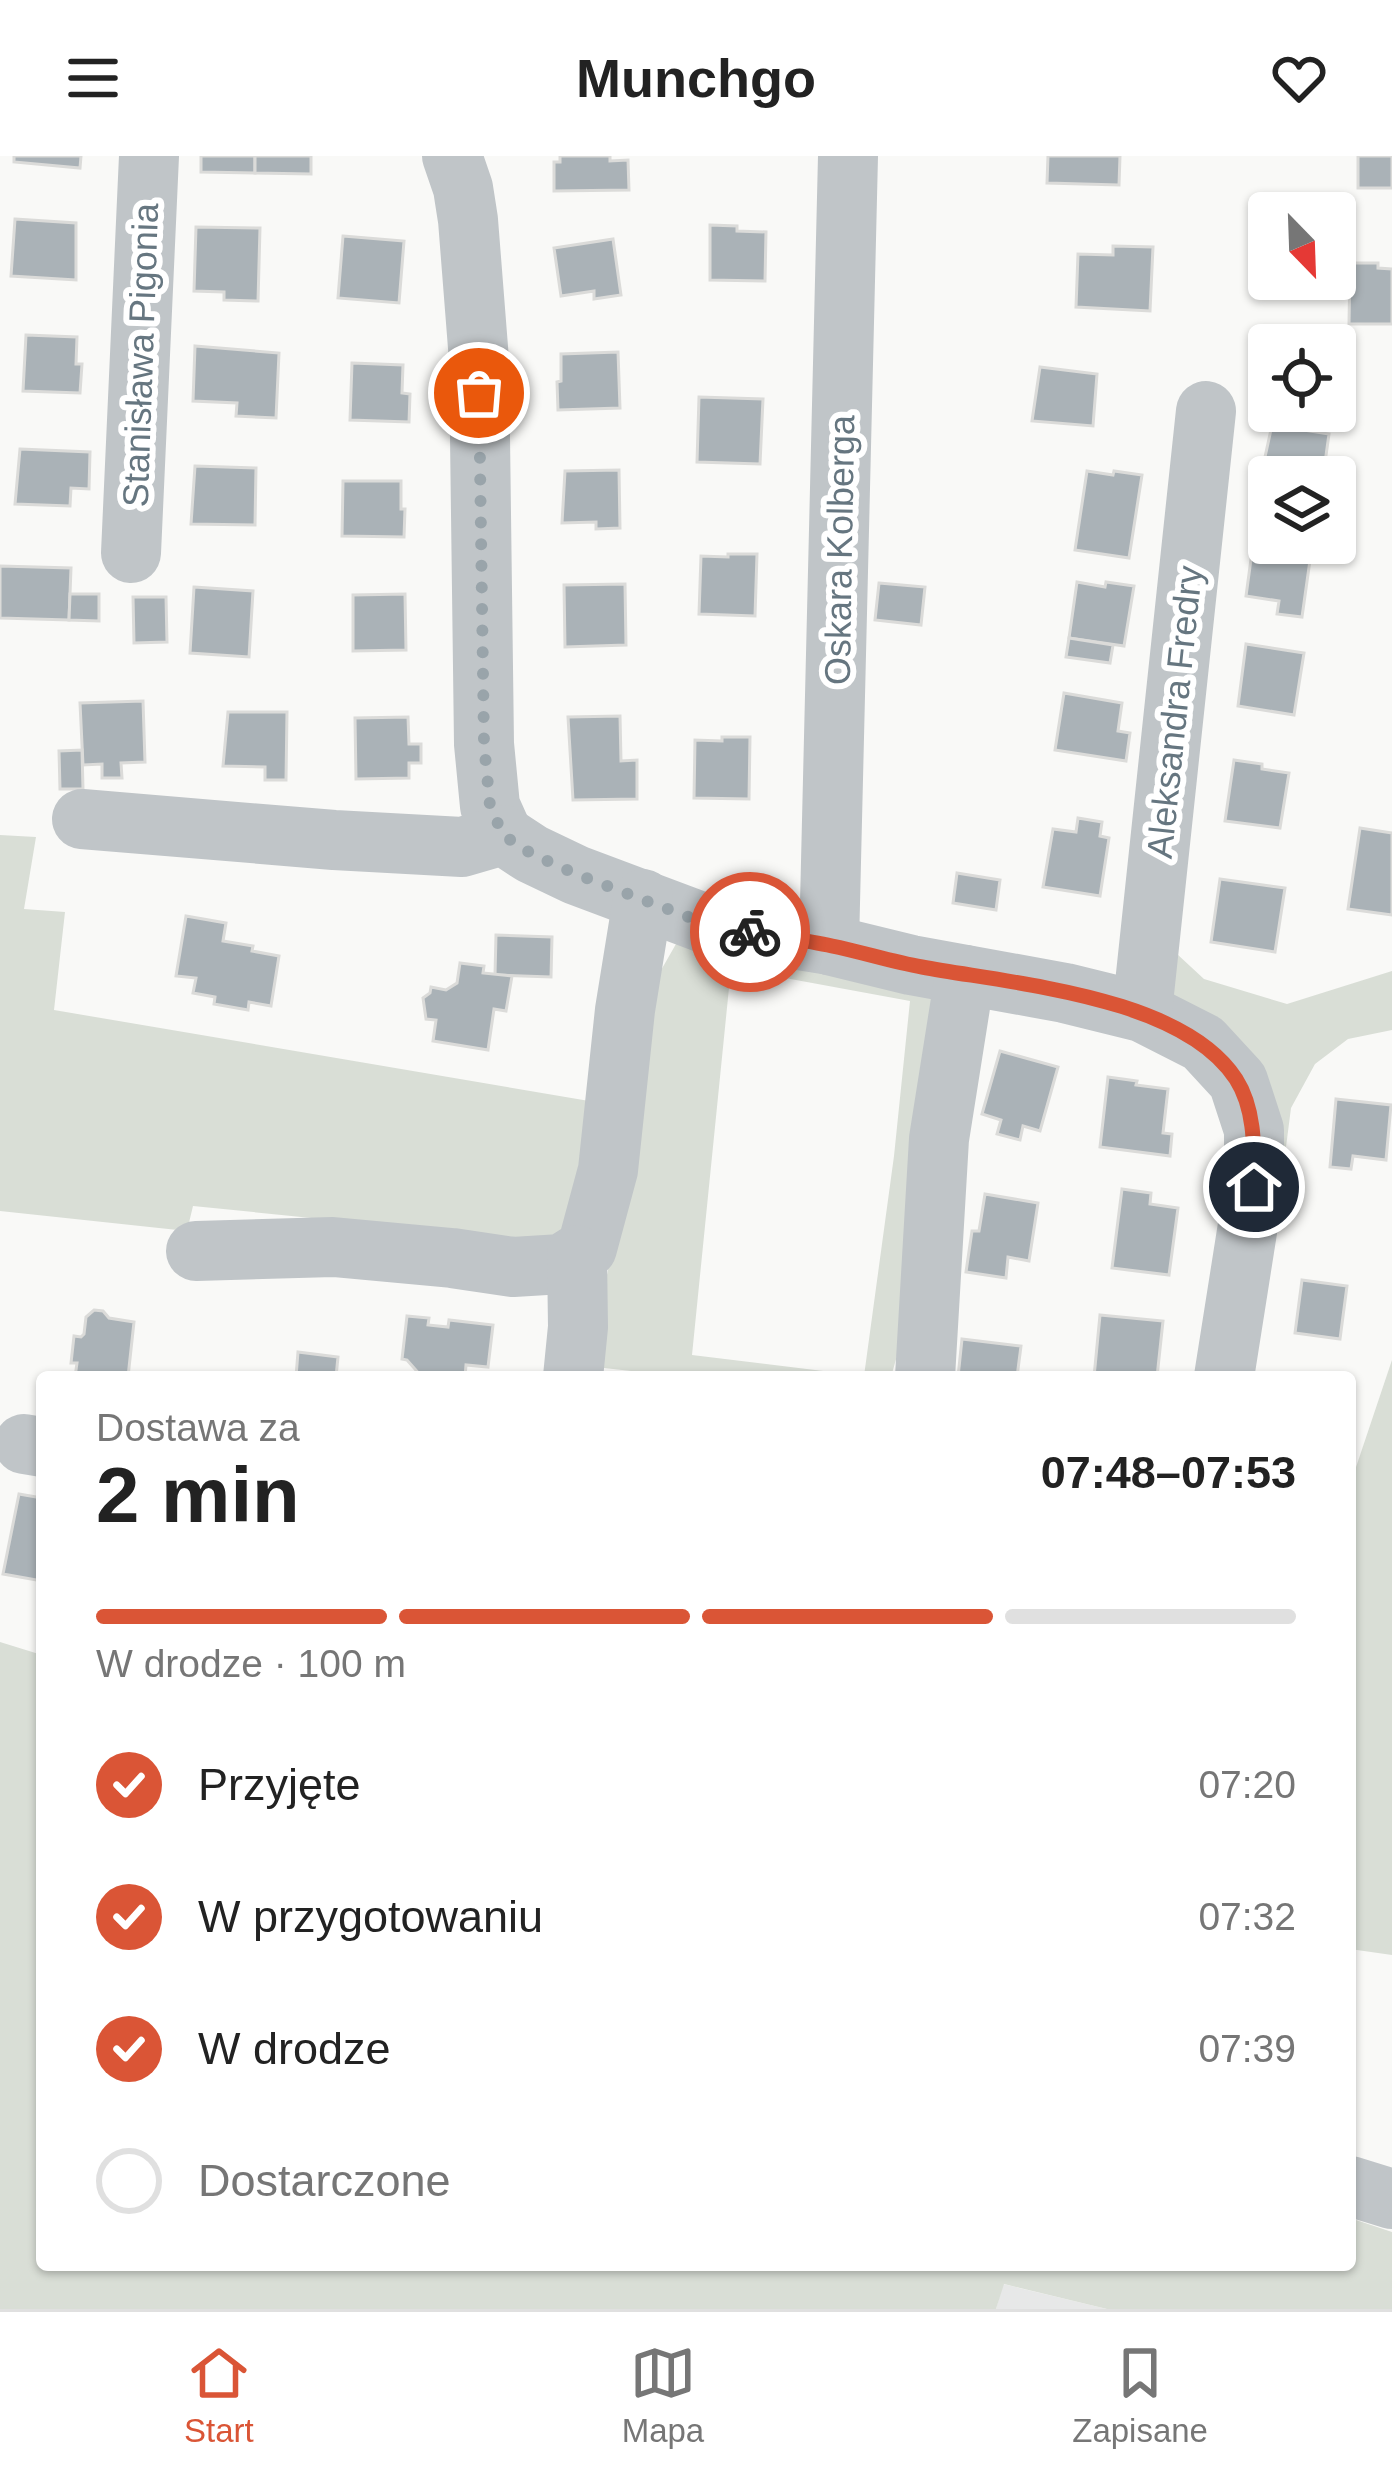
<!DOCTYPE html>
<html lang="pl">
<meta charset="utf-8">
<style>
:root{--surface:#fff;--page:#f6f6f6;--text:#222;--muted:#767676;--line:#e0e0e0;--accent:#da5536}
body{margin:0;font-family:Helvetica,sans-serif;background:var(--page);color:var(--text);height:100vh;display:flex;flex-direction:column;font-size:45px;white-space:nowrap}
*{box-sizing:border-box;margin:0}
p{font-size:39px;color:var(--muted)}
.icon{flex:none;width:66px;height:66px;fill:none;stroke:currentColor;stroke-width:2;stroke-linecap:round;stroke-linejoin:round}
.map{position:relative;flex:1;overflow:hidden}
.sheet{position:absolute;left:36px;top:1215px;width:1320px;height:900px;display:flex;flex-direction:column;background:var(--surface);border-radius:12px;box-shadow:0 3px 9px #0004}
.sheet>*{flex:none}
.needle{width:78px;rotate:157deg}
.buttons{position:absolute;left:1248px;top:36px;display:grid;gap:24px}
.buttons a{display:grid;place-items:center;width:108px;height:108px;border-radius:12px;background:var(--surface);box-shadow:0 3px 9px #0004;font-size:60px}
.pin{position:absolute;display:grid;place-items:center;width:102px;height:102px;color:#fff;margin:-51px;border:6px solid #fff;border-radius:50%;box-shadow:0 3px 12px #0007}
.courier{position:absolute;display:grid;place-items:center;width:120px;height:120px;margin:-60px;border:9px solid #da5536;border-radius:50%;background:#fff;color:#222;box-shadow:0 3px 15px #0007}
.summary em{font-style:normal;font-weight:600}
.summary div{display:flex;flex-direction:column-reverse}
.summary{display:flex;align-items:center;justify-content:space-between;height:204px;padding:0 60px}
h1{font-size:78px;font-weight:600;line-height:90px}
.bar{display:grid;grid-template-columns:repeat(4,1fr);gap:18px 12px;align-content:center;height:144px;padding:0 60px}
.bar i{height:15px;border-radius:9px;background:var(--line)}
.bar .current{background:var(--accent)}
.bar p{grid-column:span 4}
ol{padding:0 60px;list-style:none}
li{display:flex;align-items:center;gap:36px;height:132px}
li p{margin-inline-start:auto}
li .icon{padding:12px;border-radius:50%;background:var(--accent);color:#fff;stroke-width:4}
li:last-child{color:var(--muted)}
li i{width:66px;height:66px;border:6px solid var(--line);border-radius:50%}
header{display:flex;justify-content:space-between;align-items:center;height:156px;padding:0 60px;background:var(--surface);font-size:54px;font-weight:600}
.tab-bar{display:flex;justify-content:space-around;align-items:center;height:168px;border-top:3px solid var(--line);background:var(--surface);font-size:33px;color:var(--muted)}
.tab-bar a{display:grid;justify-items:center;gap:6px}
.tab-bar .current{color:var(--accent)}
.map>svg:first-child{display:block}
</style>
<header><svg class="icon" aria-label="menu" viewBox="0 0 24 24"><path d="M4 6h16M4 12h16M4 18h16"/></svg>Munchgo<svg class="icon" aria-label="heart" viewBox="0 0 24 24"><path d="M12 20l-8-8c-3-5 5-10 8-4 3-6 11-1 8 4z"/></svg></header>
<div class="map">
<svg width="1392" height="2153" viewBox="0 0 1392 2153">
<rect width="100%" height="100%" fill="#f9f9f7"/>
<path fill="#e7e8e8" d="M1003,2128l104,25h-111z"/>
<g fill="#d9ded6" fill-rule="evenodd">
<path d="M0,679l36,2 -12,72 41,3 -11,98 541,92 -36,141 -366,-37 -6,25 -187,-20z"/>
<path d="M680,781l269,51 -34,304 -24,85h-206l-90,-10 12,-92 36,-185 9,-104zM731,812l179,33 -16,155 -30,220 -172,-21z"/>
<path d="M1177,798l27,25 83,25 105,-33v59l-44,9 -33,25 -24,44 -5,39 -15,-4 -104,-149z"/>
<path d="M1392,1204v595l-42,-6v-464z"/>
<path d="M0,1486l42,13v610h1308v-47l42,14v77h-285l-103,-25 -8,25h-996z"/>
</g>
<g fill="#aab2b7" stroke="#dbdbd9" stroke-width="3">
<path d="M14,0h67l-1,12 -66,-6z"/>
<path d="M201,0h54v17l-54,-1z"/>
<path d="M255,0h56v18l-56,-1z"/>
<path d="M560,0h50v5l18,-1 1,30 -75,1v-29h6z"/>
<path d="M1048,0h72l-1,29 -72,-2z"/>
<rect x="1358" y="0" width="34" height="32"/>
<path d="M15,63l61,4v57l-65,-4z"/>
<path d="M710,69l27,1v5l29,1 -1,49 -55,-1z"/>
<path d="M196,71l64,1 -2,73 -34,-1v-8l-30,-1z"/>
<path d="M343,80l61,5 -5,62 -61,-5z"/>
<path d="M613,83l8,56 -27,4v-8l-33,5 -7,-48z"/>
<path d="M1113,90l40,1 -3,64 -74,-4 2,-53 35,1z"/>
<path d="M1350,107h28v5l14,1v55h-43z"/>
<path d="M26,179l51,2 -1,27h6l-2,29 -57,-2z"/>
<path d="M195,190l84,7 -3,65 -40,-2 1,-13 -44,-2z"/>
<path d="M618,196l2,56 -62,2 -1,-28 4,-1v-27z"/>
<path d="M352,207l51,2 -1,28 8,1 -1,28 -59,-2z"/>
<path d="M1040,211l57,7 -4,52 -61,-5z"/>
<path d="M699,241l64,2 -3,65 -63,-2z"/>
<path d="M1272,269l57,9 -6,43h-54v4l-9,-1z"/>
<path d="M20,293l70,3 -1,37 -18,-1 -1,18 -55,-2z"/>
<path d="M195,310l61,2 -1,57 -64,-1z"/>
<path d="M619,314l1,58 -24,1v-7l-34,1 3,-52z"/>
<path d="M1087,315l26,4 1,-4 28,4 -13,83 -54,-8z"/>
<path d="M343,325h58v28h4l-1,28 -62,-1z"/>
<path d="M1254,381l15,3v3l43,3 -10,71 -25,-3 2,-13 -33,-5z"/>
<path d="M728,398h29l-2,62 -56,-2 2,-58 27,1z"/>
<path d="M0,410l71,2 -2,52 -69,-2z"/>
<path d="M1077,426l28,5 1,-5 28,4 -10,60 -55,-8z"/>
<path d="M879,427l46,4 -4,38 -46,-5z"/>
<path d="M625,428l1,61 -61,2 -1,-62z"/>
<path d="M194,431l59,4 -4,66 -59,-4z"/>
<path d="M70,438h29v27l-30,-1z"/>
<path d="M405,438l1,56 -53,1v-56z"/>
<path d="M133,441h33l1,45 -33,1z"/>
<path d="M1069,482l44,7 -3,18 -44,-6z"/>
<path d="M1246,488l58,9 -10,62 -56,-9z"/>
<path d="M1064,537l58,10 -4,28 12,2 -4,28 -71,-11z"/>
<path d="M143,545l2,61 -24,1 1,15h-20v-14l-19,1 -3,-62z"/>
<path d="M228,556h59l-1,68h-21v-13l-42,-1z"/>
<path d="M620,560l1,45 16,-1v39l-64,1 -5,-83z"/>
<path d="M408,561l1,27h12v19h-12v15l-53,1 -1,-61z"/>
<path d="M722,581h28l-1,62 -55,-1 1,-58 27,1z"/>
<path d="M82,594l1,39h-23l-1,-38z"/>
<path d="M1234,604l28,4v5l27,4 -9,55 -55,-7z"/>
<path d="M1078,662l24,4 -2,14 9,2 -9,58 -57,-9 10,-58 23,3z"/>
<path d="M1360,672l32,5v82l-44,-6z"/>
<path d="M957,717l43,7 -4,30 -43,-7z"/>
<path d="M1220,723l65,9 -10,64 -64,-10z"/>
<path d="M186,760l40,7 -3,18 30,5 -1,5 27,5 -8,50 -22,-4 -1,8 -34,-6 1,-7 -22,-4 3,-15 -20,-2z"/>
<path d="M496,779l56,2 -1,40 -56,-2z"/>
<path d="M460,807l24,3 -1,7 29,3 -6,35 -12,-2 -6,41 -55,-9 3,-21 -10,-1 -3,-21 7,-5 1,-6 15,3 11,-7z"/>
<path d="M1000,895l58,16 -18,64 -17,-5 -3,14 -23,-6 4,-14 -19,-6z"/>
<path d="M1108,921l29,4 -1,4 32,4 -5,44 9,1 -2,22 -70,-9z"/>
<path d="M1336,943l55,6 -5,55 -33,-4 -2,13 -21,-2z"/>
<path d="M1122,1033l29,4 -1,11 28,4 -9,67 -57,-7z"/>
<path d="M985,1038l53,9 -9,58 -21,-4 -2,21 -40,-6 6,-41h7z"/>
<path d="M1302,1124l45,6 -7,53 -45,-6z"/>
<path d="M94,1154l9,1 6,7 25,4 -6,55h-53l2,-14h-6l3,-27 7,1 3,-3 2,-17z"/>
<path d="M1100,1159l63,6 -6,56h-63z"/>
<path d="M407,1160l22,2 -1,7 20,2 1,-7 44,5 -5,42 -22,-2 -1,12h-43l-15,-17 -5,-1z"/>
<path d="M962,1183l59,7 -4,31h-59z"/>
<path d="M298,1196l40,5 -2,20h-40z"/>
<path d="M19,1338l23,4v83l-39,-7z"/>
</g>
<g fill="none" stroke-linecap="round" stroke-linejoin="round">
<g stroke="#c0c5c8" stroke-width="60">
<path d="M452,0l11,32 5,32 11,140 5,384 6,62 13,29"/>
<path d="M131,397l18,-397"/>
<path d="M82,663l252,21 128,7 41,-12 29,19 44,21 136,51 117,19 82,20 154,28 77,19 61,31 35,38 16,49v57l-30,190"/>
<path d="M829,789l19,-789"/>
<path d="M1142,856l64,-601"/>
<path d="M196,1095l137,-4 119,11 61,9 49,-3 25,-16 21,-78 17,-160 18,-111"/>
<path d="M573,1221l5,-50 -1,-72"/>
<path d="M925,1221l14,-238 26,-164"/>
<path d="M24,1288l18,3"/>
<path d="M1350,2030l42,13"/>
</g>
</g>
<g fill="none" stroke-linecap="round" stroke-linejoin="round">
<path stroke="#99a4aa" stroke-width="12" stroke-dasharray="0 21.6" d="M479,237l5,351 6,62 13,29 29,19 44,20 136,52 38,6"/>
<path stroke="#da5536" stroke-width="15" d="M750,776c27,5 55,8 82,14 30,6 60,16 90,21 91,17 260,29 314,112 20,31 18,73 18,108"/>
</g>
<g text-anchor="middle" stroke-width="12" stroke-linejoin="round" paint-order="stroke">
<g font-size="36" fill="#667680" stroke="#fff">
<text transform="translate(140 199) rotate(-88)" y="13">Stanisława Pigonia</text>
<text transform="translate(839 394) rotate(-89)" y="13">Oskara Kolberga</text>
<text transform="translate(1174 556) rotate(-84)" y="13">Aleksandra Fredry</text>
</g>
</g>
</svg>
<div class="buttons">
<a><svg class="needle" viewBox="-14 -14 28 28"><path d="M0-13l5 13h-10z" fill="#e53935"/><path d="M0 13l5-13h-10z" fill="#767676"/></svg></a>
<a><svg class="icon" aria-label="locate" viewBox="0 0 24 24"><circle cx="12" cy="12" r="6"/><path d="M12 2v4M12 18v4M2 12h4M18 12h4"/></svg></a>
<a><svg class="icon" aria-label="layers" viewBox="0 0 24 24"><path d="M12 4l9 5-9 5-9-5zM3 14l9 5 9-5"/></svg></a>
</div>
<div class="pin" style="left:479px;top:237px;background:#ea580c"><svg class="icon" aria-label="bag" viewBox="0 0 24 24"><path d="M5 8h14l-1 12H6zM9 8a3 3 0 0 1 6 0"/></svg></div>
<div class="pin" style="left:1254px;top:1031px;background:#1f2937"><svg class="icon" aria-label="home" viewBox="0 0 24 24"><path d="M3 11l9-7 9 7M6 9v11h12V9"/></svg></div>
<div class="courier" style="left:750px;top:776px"><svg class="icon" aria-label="bike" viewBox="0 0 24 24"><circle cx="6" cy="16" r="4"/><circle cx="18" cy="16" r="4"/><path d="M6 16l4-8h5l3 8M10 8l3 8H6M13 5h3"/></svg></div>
<section class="sheet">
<div class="summary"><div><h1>2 min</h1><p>Dostawa za</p></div><em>07:48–07:53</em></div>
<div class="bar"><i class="current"></i><i class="current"></i><i class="current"></i><i></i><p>W drodze · 100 m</p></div>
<ol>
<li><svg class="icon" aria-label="check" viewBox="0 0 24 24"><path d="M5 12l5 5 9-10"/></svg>Przyjęte<p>07:20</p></li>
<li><svg class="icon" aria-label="check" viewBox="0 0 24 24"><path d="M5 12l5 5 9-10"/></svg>W przygotowaniu<p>07:32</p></li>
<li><svg class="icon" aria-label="check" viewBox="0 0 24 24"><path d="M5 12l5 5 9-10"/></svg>W drodze<p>07:39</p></li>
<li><i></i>Dostarczone</li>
</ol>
</section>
</div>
<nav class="tab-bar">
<a class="current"><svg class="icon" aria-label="home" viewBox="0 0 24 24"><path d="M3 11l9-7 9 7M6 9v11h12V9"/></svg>Start</a>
<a><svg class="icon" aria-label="map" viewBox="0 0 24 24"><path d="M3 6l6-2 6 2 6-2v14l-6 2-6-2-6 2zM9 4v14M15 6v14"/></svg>Mapa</a>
<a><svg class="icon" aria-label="saved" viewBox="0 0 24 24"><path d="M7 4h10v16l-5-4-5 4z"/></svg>Zapisane</a>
</nav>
